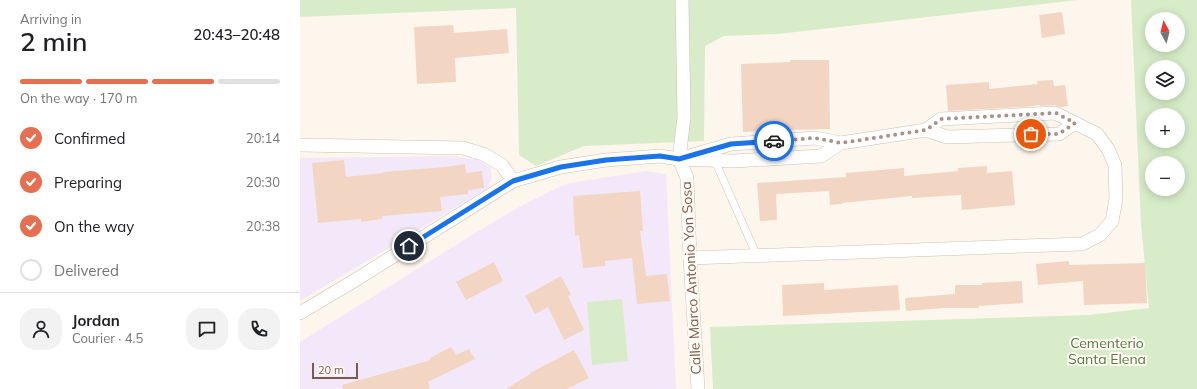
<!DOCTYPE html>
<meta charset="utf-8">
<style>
:root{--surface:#fff;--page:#f2f2f2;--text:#202124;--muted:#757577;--line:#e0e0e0;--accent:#e76f51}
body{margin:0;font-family:Mulish,sans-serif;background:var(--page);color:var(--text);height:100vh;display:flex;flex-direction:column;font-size:15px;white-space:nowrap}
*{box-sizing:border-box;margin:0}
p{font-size:13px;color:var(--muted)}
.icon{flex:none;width:22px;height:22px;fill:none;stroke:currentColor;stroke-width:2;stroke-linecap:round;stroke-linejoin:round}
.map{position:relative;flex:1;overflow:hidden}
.drawer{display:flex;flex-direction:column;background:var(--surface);width:300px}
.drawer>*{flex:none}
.needle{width:26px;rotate:353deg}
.buttons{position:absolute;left:845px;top:12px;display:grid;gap:8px}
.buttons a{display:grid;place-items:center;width:40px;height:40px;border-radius:50%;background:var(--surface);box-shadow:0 2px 10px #0003;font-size:20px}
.scale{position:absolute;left:12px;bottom:10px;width:46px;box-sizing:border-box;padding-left:4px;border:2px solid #7a5c4d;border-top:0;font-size:11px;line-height:14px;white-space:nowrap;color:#7a5c4d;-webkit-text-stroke:3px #fffaf3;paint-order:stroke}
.pin{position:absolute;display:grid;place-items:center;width:34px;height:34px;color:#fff;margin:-17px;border:2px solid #fff;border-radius:50%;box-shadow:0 1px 4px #0007}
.courier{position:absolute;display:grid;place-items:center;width:40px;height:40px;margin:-20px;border:3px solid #1a73e8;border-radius:50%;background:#fff;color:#222;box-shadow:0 1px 5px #0007}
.head em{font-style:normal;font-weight:600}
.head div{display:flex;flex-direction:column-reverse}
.head{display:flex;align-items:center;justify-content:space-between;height:68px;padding:0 20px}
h1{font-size:26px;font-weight:600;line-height:30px}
.bar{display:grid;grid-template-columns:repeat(4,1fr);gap:6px 4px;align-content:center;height:48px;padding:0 20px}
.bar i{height:5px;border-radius:3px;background:var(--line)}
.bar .current{background:var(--accent)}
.bar p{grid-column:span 4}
.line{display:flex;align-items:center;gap:10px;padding:0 20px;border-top:1px solid var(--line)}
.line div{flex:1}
.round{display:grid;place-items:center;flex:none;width:42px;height:42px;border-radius:16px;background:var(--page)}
ol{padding:0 20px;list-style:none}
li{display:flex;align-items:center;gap:12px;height:44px}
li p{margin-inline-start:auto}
li .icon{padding:4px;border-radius:50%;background:var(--accent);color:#fff;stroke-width:4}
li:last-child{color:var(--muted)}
li i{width:22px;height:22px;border:2px solid var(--line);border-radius:50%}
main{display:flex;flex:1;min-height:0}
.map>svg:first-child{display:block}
</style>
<main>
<section class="drawer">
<div class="head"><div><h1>2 min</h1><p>Arriving in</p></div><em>20:43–20:48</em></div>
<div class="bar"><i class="current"></i><i class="current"></i><i class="current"></i><i></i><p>On the way · 170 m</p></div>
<ol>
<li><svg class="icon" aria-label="check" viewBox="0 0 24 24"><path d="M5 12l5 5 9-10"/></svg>Confirmed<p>20:14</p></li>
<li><svg class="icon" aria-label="check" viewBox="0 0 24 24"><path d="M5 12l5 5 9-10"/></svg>Preparing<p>20:30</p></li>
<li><svg class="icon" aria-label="check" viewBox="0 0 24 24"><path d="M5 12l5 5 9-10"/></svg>On the way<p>20:38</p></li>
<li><i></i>Delivered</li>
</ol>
<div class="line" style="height:72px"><a class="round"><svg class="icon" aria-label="person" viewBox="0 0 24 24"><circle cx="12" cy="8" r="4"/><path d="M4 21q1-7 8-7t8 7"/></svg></a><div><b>Jordan</b><p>Courier · 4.5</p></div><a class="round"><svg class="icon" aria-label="chat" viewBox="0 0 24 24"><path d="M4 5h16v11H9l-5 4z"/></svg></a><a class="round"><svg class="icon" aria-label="phone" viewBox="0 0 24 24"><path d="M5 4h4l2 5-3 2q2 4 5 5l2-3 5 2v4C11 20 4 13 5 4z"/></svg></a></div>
</section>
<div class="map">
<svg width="897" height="389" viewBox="0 0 897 389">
<rect width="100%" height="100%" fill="#fdf6ec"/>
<g fill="#f3e8fa">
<path d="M154,156l24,4 12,7 2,10 -5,12 -187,112v-143z"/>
<path d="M346,171l20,3 10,215h-376v-47l175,-109 44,-26 42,-21 9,-3z"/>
</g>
<g fill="#d8ecc9" fill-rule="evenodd">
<path d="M0,0h778l-300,34 -54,2 -19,10 -1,95 -120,5 -48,20 -17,-11 -3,-147 -216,9z"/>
<path d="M831,0h66v389h-484l-3,-62 379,-12 60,-7 -8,-84zM852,19h26v26h-26zM852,67h26v26h-26zM852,115h26v26h-26zM852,163h26v26h-26z"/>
<path d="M322,299l6,62 -36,4 -5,-63z"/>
</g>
<g fill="#f3d5c3">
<path d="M762,12l3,22 -23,4 -3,-23z"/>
<path d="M153,25l1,8 53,-4 2,24 -54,5 1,24 -39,2 -3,-57z"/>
<path d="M490,60h39l1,69 -46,1 -41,2 -2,-68 49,-2z"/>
<path d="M753,80l1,6 11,-1 3,21 -8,1 -5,-2 -15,1v-1l-15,2 -77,4 -2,-26 43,-3v7l49,-5 -1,-3z"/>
<path d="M44,160l2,17 37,-4v-1l62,-5 20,-3 1,9 16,-2 2,17 -16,2v4l-28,3 2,14 -60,5v3l-21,3v-3l-43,4 -6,-60z"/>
<path d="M687,166v7l25,-2 3,34 -53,5 -1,-15 -49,3v-2l-70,7v1l-12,1 -1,-14 -53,3 1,26 -17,1 -3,-38 89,-6v-4l58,-5v8l54,-5v-3z"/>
<path d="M340,191l3,40h-3l6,45 21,-2 3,27 -33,3 -5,-46 -27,3v5l-22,2 -4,-33 -4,1 -2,-40z"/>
<path d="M769,261v4l76,-2 2,40 -63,2 -1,-24 -45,4 -2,-21z"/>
<path d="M194,262l9,19 -37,19 -10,-18z"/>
<path d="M261,276l10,19 -3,1 16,34 -20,10 -16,-33 -13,7 -10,-18z"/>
<path d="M722,281l1,22 -44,3v2h-35l-38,3 -1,-13 50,-4v-9h27v-2z"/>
<path d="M524,283v7l74,-5 2,25 -117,6 -1,-31z"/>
<path d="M151,347l5,8 13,-6 6,10 -47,23 2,7h-87l-1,-4 89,-25 -1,-2z"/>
<path d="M274,350l15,28 -22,11h-61l24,-15v-1z"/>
</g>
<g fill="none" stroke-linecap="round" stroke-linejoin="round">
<defs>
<path id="service" d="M415,161l42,95"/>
<g id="minor">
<path d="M382,0l2,117 -5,42 8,19 3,80 8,131"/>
<path d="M626,130l21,7 112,-3 16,-11"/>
<path d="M0,145l163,3 20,6 19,11 11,16"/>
<path d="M379,159l52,-15 84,-6 26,5 85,-13 15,-11 114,-6 42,21 11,15 7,16 1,34 -4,22 -12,14 -18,9 -392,14"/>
<path d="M0,313l57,-34 156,-98 48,-14 45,-7 54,-4 19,3 55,2 87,-5 20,-13"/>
</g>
</defs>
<use href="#service" stroke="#d1beb0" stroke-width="8"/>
<use href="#minor" stroke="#d1beb0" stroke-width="14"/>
<use href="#service" stroke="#fff" stroke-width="7"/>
<use href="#minor" stroke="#fff" stroke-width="13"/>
</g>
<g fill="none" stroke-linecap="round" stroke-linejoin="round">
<path stroke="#a89285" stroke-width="4" stroke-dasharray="0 7.2" d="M474,141l41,-3 26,5 85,-13 15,-11 115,-6 19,10 -16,11h-28"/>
<path stroke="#1a73e8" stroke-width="5" d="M109,246l104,-65 48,-14 45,-7 54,-4 19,3 52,-15 43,-3"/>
</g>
<g text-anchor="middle" stroke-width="4" stroke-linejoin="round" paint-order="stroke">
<g font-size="14" fill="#7a5c4d" stroke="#fffaf3">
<text transform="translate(391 278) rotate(-93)" y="5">Calle Marco Antonio Yon Sosa</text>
</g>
<g font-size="14" fill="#537a41" stroke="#fffaf3">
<text x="807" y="348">Cementerio<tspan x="807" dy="16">Santa Elena</tspan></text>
</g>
</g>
</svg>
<div class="buttons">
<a><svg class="needle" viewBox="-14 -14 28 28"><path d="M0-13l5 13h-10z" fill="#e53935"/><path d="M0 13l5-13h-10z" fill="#757577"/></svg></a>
<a><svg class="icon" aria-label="layers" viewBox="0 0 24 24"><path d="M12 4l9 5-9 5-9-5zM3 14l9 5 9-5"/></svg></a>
<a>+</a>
<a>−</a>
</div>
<div class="scale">20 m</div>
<div class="pin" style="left:731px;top:134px;background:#ea580c"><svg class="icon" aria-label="bag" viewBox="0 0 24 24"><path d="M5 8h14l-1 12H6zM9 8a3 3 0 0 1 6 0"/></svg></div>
<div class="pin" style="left:109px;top:246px;background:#1f2937"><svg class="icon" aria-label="home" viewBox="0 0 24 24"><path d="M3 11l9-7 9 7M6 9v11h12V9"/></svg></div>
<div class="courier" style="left:474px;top:141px"><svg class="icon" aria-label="car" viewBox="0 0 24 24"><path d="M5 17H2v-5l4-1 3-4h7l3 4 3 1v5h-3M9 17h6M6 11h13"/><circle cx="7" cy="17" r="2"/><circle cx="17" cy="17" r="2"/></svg></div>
</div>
</main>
